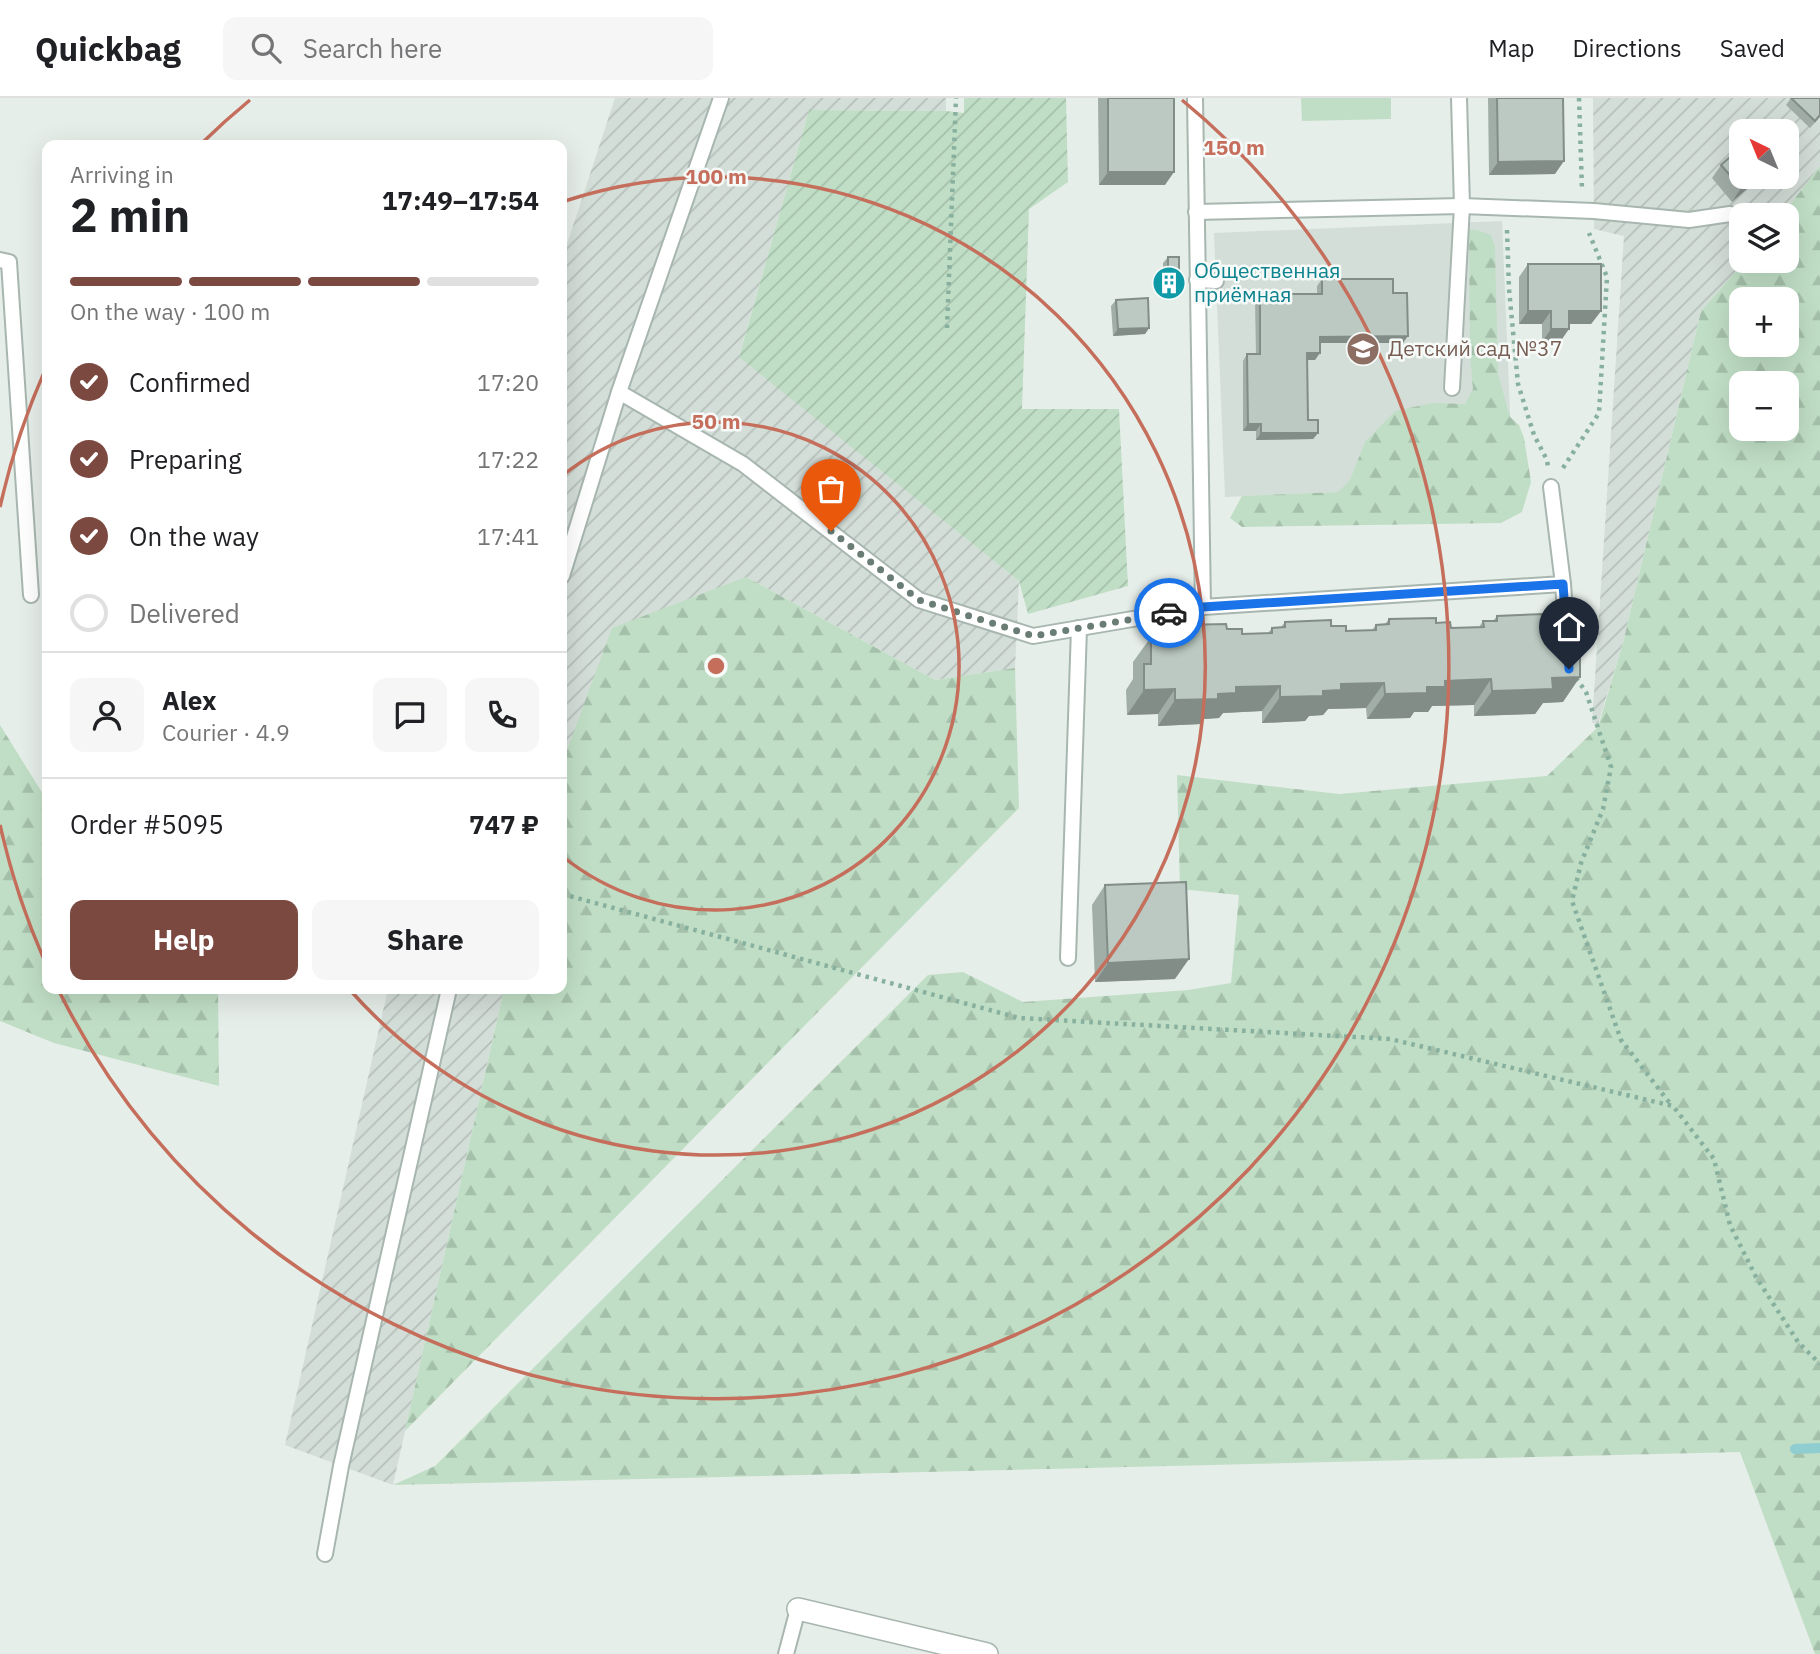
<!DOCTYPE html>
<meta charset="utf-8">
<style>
:root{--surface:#fff;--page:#f6f6f6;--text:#202124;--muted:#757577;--line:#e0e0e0;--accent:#7c4941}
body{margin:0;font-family:"IBM Plex Sans",sans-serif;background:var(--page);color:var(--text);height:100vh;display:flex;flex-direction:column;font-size:26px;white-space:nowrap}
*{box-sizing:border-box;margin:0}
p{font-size:23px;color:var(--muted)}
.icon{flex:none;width:38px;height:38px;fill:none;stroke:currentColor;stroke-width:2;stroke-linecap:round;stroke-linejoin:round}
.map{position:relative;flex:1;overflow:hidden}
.drawer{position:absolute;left:42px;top:42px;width:525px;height:854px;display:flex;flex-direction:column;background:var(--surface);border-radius:14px;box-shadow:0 7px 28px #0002}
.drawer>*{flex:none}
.needle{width:46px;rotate:317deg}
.buttons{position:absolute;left:1729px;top:21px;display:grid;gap:14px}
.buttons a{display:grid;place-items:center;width:70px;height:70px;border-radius:14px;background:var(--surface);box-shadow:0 7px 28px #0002;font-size:35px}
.pin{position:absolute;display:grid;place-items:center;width:60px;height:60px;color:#fff;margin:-72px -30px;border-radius:50% 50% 50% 0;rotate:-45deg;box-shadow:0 0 7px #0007}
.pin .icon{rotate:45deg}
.courier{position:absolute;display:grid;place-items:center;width:70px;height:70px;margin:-35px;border:5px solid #1a73e8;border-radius:50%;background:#fff;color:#222;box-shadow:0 2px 9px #0007}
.overview em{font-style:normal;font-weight:700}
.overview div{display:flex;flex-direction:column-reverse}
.overview{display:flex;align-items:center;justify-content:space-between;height:119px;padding:0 28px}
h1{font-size:46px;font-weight:700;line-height:52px}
.bar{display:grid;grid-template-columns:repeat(4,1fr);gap:10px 7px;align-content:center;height:84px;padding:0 28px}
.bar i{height:9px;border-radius:5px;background:var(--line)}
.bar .on{background:var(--accent)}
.bar p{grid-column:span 4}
.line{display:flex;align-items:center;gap:18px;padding:0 28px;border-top:2px solid var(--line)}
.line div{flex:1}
.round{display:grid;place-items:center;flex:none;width:74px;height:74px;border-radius:14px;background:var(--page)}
ol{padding:0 28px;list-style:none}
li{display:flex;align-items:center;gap:21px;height:77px}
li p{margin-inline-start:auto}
li .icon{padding:7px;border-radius:50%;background:var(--accent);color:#fff;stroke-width:4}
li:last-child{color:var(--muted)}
li i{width:38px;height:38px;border:4px solid var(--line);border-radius:50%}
.button{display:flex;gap:14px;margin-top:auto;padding:14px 28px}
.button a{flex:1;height:80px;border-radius:14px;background:var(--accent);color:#fff;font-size:28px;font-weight:700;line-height:80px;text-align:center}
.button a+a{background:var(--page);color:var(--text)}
header{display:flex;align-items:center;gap:42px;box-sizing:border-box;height:98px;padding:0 35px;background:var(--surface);border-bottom:2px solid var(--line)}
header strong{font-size:33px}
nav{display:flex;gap:38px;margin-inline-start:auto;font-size:24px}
.search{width:490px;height:63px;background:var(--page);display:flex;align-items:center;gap:18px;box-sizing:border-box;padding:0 24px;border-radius:14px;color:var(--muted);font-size:26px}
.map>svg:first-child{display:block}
</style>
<header>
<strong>Quickbag</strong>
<div class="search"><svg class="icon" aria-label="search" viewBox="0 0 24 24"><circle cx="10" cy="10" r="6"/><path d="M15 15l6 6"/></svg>Search here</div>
<nav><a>Map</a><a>Directions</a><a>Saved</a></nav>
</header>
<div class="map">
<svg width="1820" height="1556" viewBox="0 0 1820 1556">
<defs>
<pattern id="industrial-furrows" width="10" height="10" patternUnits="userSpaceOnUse" patternTransform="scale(1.75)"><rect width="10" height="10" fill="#d4ded8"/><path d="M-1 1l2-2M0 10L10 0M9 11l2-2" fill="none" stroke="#b6c0ba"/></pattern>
<pattern id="forest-firs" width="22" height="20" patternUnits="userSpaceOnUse" patternTransform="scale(1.75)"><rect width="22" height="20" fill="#c0dec5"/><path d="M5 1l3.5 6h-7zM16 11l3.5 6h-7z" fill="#a5c0aa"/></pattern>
<pattern id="garden-furrows" width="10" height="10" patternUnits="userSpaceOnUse" patternTransform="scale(1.75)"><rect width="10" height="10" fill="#c0dec5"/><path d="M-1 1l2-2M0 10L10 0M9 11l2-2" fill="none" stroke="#a5c0aa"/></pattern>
</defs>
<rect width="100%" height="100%" fill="#e6eee9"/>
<path fill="#d4ded8" d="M1502,123l11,263 -288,13 -11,-264z"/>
<g fill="url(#industrial-furrows)" fill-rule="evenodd">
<path d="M615,0h331v13l-137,-1 -70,246 280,225 -4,87 -80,12 -189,-103 -184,187v-505z"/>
<path d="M1593,0h227v68l-38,49h-41v46h4l-44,50 -78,332 -25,81 -6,-1 32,-487 -30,-7zM1741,33h46v46h-46z"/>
<path d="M388,891h116l-111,496 -108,-40z"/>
</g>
<g fill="url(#forest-firs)" fill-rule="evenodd">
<path d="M1820,68v1488h-5l-75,-202 -1347,33 42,-19 493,-491 35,-3 60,30 165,-12 43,-7 8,-88 -59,-6 -3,-114 162,19 208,-18 51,-49 25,-84 78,-332 44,-50h42v-46h-5zM1741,201h46v46h-46zM1741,285h46v46h-46z"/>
<path d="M1469,132h8l14,5 4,11 3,128 12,43 9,8 5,13 7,44 -9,30 -21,11 -259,4 -12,-9 12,-22 96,-4 12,-12 15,-38 30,-31 37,-8 33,1 8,-15 -3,-34z"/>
<path d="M746,479l189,103 80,-12 4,140 -614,623 99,-442h58v-225l50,-136z"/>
<path d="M0,627l43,69 4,4v191h171l1,97 -165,-43 -54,-22z"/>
</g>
<path fill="#c0dec5" d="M1301,0h90v21l-89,2z"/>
<path fill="url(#garden-furrows)" d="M964,0h102l2,84 -39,27 -7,200h97l9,177 -100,28 -9,-33 -280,-224 70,-247 137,1 18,2z"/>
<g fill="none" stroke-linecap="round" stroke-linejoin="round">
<path stroke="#90cdd0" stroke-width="10" d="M1795,1351l25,-1"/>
<defs>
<g id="service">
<path d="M1195,0l8,509"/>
<path d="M1196,114l266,-6 132,5 95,9 41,-6"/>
<path d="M0,162l9,2 22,333"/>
<path d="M1197,182l19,1"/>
<path d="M1452,290l10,-182 -3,-108"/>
<path d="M619,294l124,72 176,136 114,36 170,-29 360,-23 -12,-97"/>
<path d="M562,478l57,-184 102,-294"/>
<path d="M1563,486l4,58"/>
<path d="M1068,860l11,-330"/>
<path d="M325,1456l16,-88 108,-477"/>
<path d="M786,1556l12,-45"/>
</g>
<path id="minor" d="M798,1511l189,45"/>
</defs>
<use href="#service" stroke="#a8b6b0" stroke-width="18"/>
<use href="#minor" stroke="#a8b6b0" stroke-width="24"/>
<g stroke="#87b09f" stroke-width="4.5" stroke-dasharray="3.5 5" stroke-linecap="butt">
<path d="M1579,0l3,92"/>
<path d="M1507,132l2,59 9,95 16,51 13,25 1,7"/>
<path d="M947,230l9,-230"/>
<path d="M1563,370l36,-55 8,-136 -18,-44"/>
<path d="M1576,580l10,14 25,75 -8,42 -22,54 -9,38 49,139 51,66"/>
<path d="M562,796l457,124 371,21 283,67 41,53 16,66 26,52 42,65 22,22"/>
</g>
<use href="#service" stroke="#fff" stroke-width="14"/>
<use href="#minor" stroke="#fff" stroke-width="21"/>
</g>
<g fill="#a1ada7">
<path d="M1098,0h76l-9,87h-66z"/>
<path d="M1488,0h75l-8,76 -66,1z"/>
<path d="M1791,0h29v19l-10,11 -24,-23z"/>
<path d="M1721,67l20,12h18l-2,3 -25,22 -20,-24z"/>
<path d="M1168,159l11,26 -5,7h-11v-27z"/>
<path d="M1528,166l73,47 -10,13h-22l-9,18h-18v-18h-23v-47z"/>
<path d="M1322,181l71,14 10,50h-83l-5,17h-8l1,60 10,13 -5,6 -57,1v-9h-13v-70l4,-7h9l-1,-53 5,-7h57v-8z"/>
<path d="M1116,202l33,28 -4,6 -32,2 -2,-30z"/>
<path d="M1497,518l46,4 20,82 -20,1 -8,11 -61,2v-11l-42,1 -4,6h-14l-4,6 -43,1 -1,-11 -38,1 -5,6 -14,1 -4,5 -43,2v-12l-39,2 -4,5 -15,1 -3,5 -43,2v-12l-31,1 -1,-25 7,-11v-17l18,-25 13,-1 3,-5h9l4,-6 47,4 15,5 26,-1 4,-5 9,-1 4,-5 46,4 15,5 26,-1 4,-5 9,-1 4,-5 47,4 15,5 28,-1 4,-6h10z"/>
<path d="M1105,787l70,94 -80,3 -3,-77z"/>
</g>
<g fill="#838d88">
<path d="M1564,63l-9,13 -66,1 9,-13z"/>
<path d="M1108,74h66l-9,13h-66z"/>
<path d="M1755,79h4l-2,3 -25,22 9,-14z"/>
<path d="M1168,185h11l-5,7h-11z"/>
<path d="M1528,213h23l-9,13h-23z"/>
<path d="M1569,213h32l-10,13h-31z"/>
<path d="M1149,230l-4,6 -32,2 5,-7z"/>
<path d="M1551,231h18l-9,13h-18z"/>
<path d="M1408,238l-5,7h-88l5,-6z"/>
<path d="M1307,255h13l-5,7h-12z"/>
<path d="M1248,326h13l-5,7h-13z"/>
<path d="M1261,335h57l-5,6 -57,1z"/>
<path d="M1580,579l-17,25 -20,1 -8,11 -61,2 18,-25 60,-13z"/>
<path d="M1491,581l-17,26 -42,1 -4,6h-14l-4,6 -43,1 18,-25 42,-7 18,-6z"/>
<path d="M1384,585l-18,25 -38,1 -5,6 -14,1 -4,5 -43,2 18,-26 43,-6 18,-7z"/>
<path d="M1280,588l-18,25 -39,2 -4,5 -15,1 -3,5 -43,2 17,-26 43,-6 18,-7z"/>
<path d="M1175,591l-17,25 -31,1 17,-25z"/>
<path d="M1189,861l-14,20 -80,3 13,-19z"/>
</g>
<g fill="#bbc9c2" stroke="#838d88" stroke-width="2">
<rect x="1108" y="0" width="66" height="74"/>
<path d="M1497,0h66l1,63 -66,1z"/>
<path d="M1791,0h29v17l-5,6z"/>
<path d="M1741,49v30h14l-14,11 -20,-23z"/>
<rect x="1168" y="159" width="11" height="26"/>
<path d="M1528,166h73v47h-32v18h-18v-18h-23z"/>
<path d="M1322,181h71v14h14l1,43 -88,1v16h-13l1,67h10v13h-57v-9h-13l-1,-70h13v-60h62z"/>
<path d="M1148,200l1,30 -31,1 -2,-29z"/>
<path d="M1543,516v6h15v5l13,-1v27h9v26l-28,1 1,11 -61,2 -1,-12 -46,2v6h-18v6l-42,1 -1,-11 -43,1v6l-18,1v5l-43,1v-11l-44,1v6l-18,1v5l-43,1v-11l-31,1v-26h7v-27l16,-1v-5l13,-1v-5l46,-1 1,5h15v5l30,-1v-5l13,-1v-5l46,-2v6h15v5l30,-1v-5l13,-1v-5l47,-1v5l14,-1 1,6 33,-1 -1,-6h14v-5z"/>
<path d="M1186,784l3,77 -81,4 -3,-78z"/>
</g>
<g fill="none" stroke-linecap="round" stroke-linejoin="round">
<path stroke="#697d75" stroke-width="7" stroke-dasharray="0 12.6" d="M831,433l88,69 114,36 136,-23"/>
<path stroke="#1a73e8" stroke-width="9" d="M1169,515l34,-6 360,-23 6,85"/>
</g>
<g fill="none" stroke="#c56e5c" stroke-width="3.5">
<path d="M562 378A244 244 0 1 1 562 758"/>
<path d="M565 103A489 489 0 1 1 350 892"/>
<path d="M46 866A733 733 0 0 1 0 727M0 409A733 733 0 0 1 46 270M202 45A733 733 0 0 1 250 2M1182 2A733 733 0 1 1 60 895"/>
</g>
<defs>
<symbol id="building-disc" viewBox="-11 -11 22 22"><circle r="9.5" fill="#0f9aa8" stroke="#f6faf8"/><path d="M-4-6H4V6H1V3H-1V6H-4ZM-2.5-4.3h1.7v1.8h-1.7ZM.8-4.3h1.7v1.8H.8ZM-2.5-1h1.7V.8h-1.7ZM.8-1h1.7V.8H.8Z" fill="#fff"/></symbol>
<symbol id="school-disc" viewBox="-11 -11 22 22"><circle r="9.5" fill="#8d6e63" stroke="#f6faf8"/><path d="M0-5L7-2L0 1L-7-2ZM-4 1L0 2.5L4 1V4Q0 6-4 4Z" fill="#fff"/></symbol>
</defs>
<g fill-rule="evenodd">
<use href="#building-disc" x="1150" y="166" width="38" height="38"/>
<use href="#school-disc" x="1344" y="232" width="38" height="38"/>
</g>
<g text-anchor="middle" stroke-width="5" stroke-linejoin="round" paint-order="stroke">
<g font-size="21" fill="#0d838f" stroke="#f6faf8" text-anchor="start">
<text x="1194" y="180">Общественная<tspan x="1194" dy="24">приёмная</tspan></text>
</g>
<g font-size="21" fill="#785e54" stroke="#f6faf8" text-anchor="start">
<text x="1388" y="258">Детский сад №37</text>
</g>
</g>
<circle cx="716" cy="568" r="10" fill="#c56e5c" stroke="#f6faf8" stroke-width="3.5"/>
<g font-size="21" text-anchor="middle" font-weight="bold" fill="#c56e5c" stroke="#f6faf8" stroke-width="5" stroke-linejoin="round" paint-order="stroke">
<text x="1234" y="57">150 m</text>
<text x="716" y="86">100 m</text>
<text x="716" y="331">50 m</text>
</g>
</svg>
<div class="buttons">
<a><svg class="needle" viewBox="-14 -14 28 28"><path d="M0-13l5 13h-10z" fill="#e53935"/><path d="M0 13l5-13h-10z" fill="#757577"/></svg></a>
<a><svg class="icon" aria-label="layers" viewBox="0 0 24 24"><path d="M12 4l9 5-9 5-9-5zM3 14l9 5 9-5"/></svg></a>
<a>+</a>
<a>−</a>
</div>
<div class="pin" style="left:831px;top:433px;background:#ea580c"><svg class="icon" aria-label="bag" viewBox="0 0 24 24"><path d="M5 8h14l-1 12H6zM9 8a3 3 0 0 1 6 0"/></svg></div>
<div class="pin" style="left:1569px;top:571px;background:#1f2937"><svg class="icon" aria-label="home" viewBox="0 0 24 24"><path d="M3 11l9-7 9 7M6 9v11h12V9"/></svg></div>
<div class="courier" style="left:1169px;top:515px"><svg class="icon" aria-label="car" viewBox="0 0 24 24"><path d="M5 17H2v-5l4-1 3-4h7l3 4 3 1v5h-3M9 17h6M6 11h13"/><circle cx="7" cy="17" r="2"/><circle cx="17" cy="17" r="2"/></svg></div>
<section class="drawer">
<div class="overview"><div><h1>2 min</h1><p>Arriving in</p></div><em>17:49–17:54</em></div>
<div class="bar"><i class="on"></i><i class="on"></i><i class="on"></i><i></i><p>On the way · 100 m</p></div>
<ol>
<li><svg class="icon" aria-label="check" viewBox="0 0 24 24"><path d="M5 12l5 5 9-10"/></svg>Confirmed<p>17:20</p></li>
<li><svg class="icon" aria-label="check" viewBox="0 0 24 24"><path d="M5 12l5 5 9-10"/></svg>Preparing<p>17:22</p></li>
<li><svg class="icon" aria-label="check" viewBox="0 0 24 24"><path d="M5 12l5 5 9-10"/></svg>On the way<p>17:41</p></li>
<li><i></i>Delivered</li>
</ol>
<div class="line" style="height:126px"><a class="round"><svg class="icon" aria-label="person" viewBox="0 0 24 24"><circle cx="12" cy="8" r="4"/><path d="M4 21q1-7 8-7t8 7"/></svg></a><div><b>Alex</b><p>Courier · 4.9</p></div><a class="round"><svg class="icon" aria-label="chat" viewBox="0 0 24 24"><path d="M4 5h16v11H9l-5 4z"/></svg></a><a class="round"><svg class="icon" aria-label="phone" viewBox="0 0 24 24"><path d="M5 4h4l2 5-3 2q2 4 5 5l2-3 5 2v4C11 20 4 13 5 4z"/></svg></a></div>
<div class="line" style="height:91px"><div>Order #5095</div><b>747 ₽</b></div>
<div class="button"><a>Help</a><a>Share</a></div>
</section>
</div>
